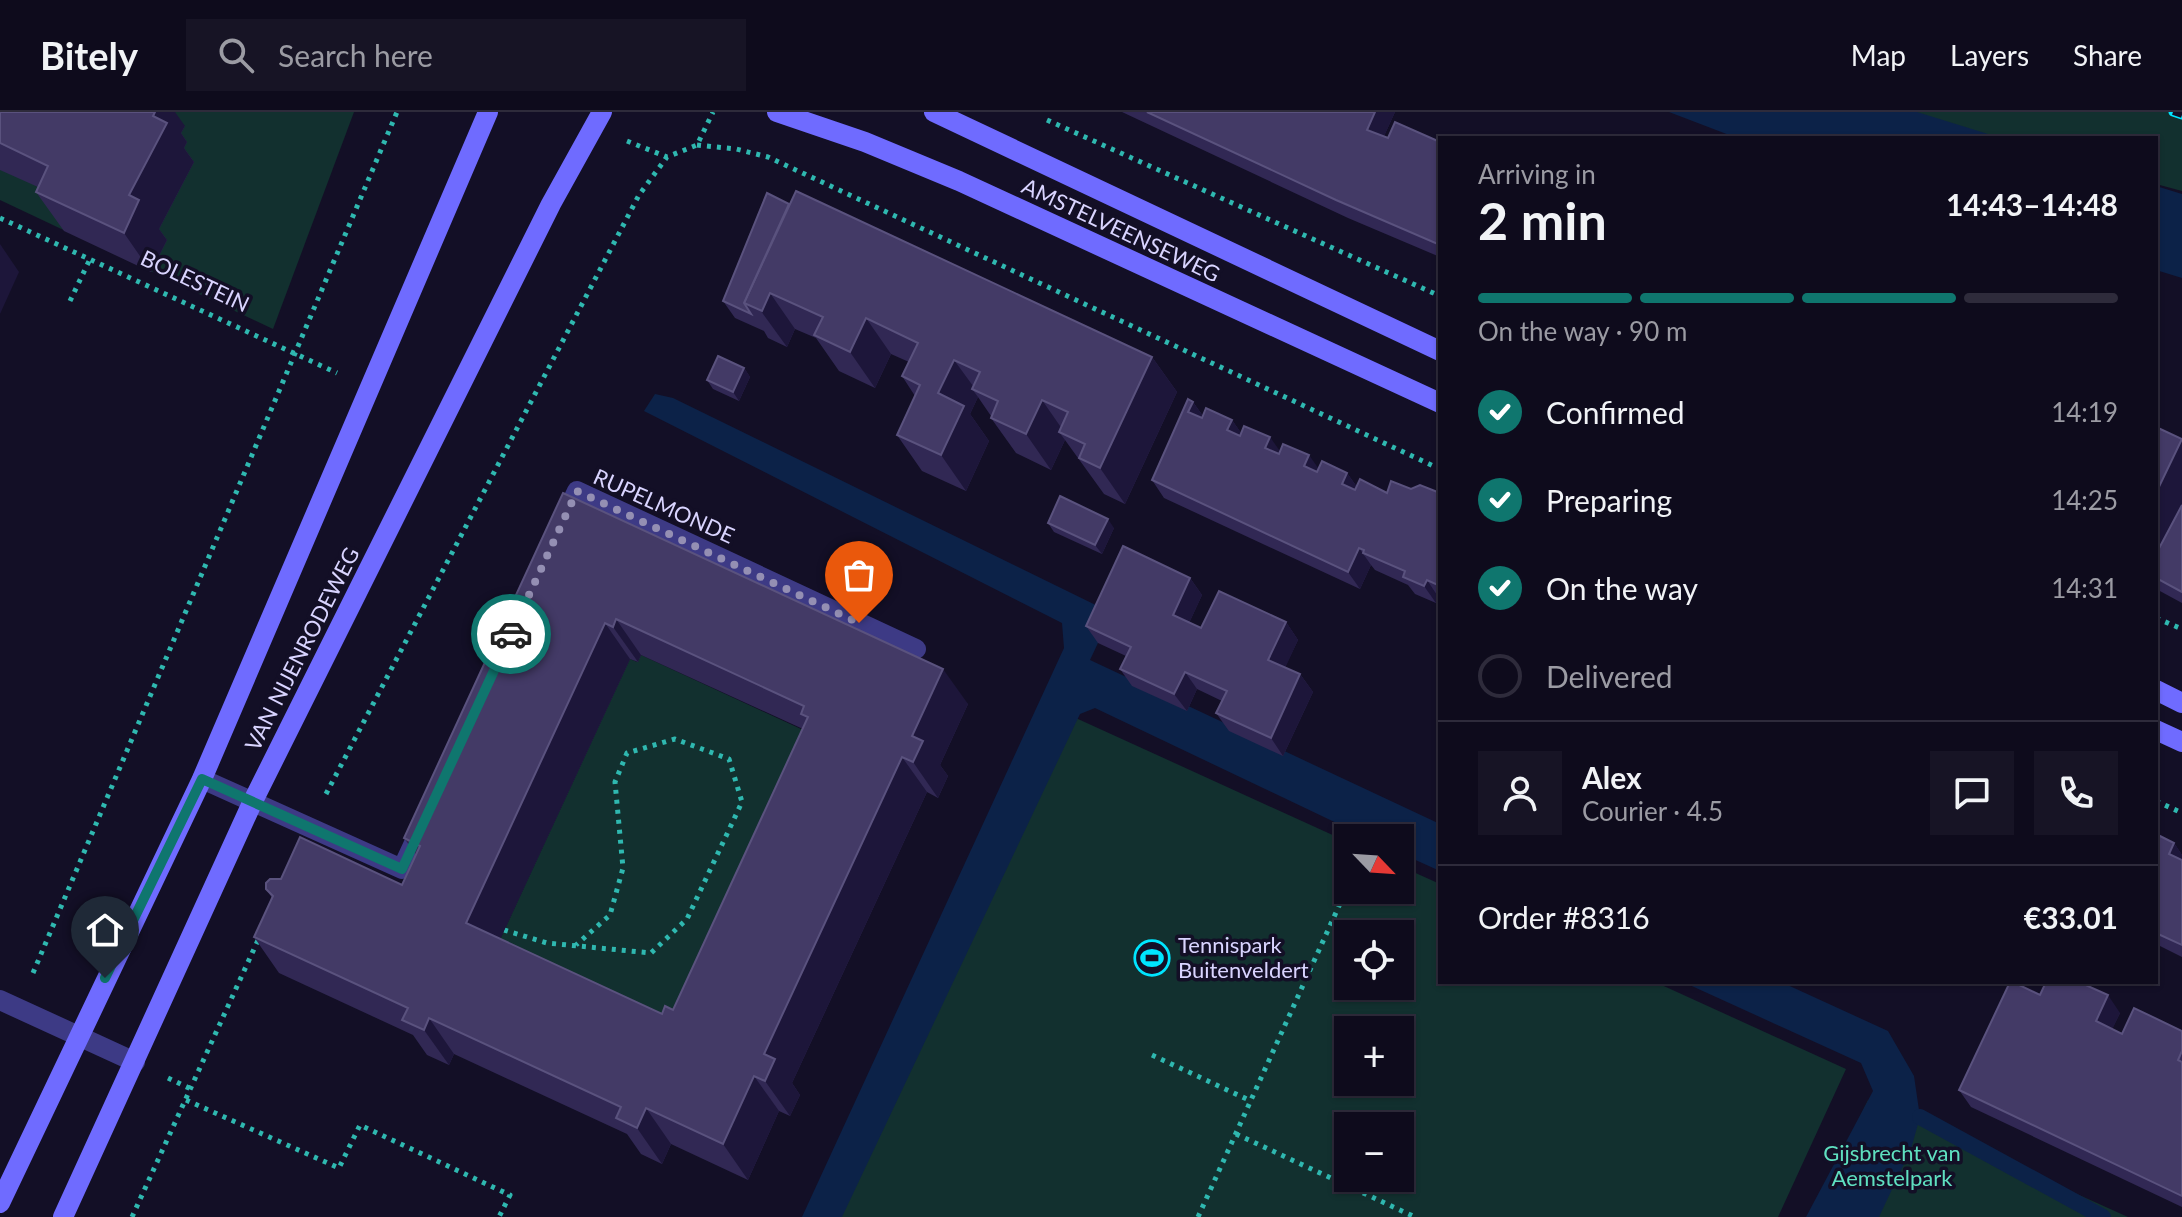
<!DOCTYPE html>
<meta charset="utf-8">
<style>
:root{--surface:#0e0b1c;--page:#171425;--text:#f1f3f6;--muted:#9b9ba3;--line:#2e2b3b;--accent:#0f766e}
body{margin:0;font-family:Lato,sans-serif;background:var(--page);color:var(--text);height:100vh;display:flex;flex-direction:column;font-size:30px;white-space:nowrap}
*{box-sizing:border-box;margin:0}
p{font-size:26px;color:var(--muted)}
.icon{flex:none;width:44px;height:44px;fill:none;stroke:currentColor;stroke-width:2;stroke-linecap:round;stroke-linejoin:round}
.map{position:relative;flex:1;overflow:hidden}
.sheet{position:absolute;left:1438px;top:24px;width:720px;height:848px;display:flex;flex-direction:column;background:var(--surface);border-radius:0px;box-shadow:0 2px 6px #0004,0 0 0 2px var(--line)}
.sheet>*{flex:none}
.needle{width:52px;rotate:115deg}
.tools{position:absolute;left:1334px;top:712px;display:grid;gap:16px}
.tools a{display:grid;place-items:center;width:80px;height:80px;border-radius:0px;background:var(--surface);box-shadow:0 2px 6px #0004,0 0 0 2px var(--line);font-size:40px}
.pin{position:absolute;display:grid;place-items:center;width:68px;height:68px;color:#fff;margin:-82px -34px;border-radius:50% 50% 50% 0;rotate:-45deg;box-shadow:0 0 8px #0007}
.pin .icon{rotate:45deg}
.courier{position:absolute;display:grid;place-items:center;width:80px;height:80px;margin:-40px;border:6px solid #0f766e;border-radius:50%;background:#fff;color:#222;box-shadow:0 2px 10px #0007}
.summary em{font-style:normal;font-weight:700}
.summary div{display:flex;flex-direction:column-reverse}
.summary{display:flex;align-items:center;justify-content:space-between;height:136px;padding:0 40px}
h1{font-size:52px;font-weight:700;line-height:60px}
.bar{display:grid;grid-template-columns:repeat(4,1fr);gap:12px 8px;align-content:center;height:96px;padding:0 40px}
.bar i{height:10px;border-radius:6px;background:var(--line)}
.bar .current{background:var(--accent)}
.bar p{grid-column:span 4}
.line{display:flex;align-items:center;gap:20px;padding:0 40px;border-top:2px solid var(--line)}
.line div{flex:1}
.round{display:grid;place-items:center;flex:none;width:84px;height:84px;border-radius:0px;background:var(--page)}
ol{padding:0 40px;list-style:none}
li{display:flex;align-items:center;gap:24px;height:88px}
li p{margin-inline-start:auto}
li .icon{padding:8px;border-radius:50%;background:var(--accent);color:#fff;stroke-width:4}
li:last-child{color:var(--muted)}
li i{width:44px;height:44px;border:4px solid var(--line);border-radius:50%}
header{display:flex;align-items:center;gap:48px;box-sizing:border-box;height:112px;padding:0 40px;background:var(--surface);border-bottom:2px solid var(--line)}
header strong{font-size:38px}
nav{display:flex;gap:44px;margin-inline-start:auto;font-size:28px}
.search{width:560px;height:72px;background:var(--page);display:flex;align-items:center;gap:20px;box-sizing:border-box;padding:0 28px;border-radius:0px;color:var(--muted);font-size:30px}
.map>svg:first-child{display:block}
</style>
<header>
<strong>Bitely</strong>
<div class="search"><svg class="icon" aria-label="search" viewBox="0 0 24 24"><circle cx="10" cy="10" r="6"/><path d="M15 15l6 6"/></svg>Search here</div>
<nav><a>Map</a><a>Layers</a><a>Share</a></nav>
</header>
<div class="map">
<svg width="2182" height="1105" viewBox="0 0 2182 1105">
<rect width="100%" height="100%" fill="#130f26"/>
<g fill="#12302f" fill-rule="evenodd">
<path d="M0,0h354l-81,217 -273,-129z"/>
<path d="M1895,0h287v79l-26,-7v-46h-167z"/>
<path d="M641,543l188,87 -131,303 -207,-86 139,-300 7,3z"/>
<path d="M1067,602l281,128v48h52v-24l40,18v98h215l191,87 -68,148h-942zM1348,822h52v52h-52zM1348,918h52v52h-52zM1348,1014h52v52h-52z"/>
<path d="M1868,988l260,117h-317z"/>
</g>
<g fill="#0c2248">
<path d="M1669,0h248l84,26h-264z"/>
<path d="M2156,74l26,8v84l-26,-8z"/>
<path d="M655,282l18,4 439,215 -22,47 350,164v47l-40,-18v-15h-32l-273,-130 -15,6 -238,503h-40l262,-569 -2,-25 -418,-212z"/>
<path d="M1683,870h98l107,49 26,45 6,41 -9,32 -32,68h-73l67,-126 -12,-28z"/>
</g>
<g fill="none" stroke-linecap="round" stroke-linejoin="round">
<path stroke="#0c2248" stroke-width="16" d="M1920,1005l183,100"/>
<g stroke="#2fb8b0" stroke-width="5" stroke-dasharray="4 6" stroke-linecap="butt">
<path d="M1047,8l393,176"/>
<path d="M627,29l40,16"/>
<path d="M697,33l39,4 32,8 672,312"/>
<path d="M0,106l337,155"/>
<path d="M70,189l20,-42"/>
<path d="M2156,506l26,11"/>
<path d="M326,682l313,-599 28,-38 30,-12 16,-33"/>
<path d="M2156,689l26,12"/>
<path d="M504,818l43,13 104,10 36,-34 55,-117 -13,-43 -54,-20 -48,14 -12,29 8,86 -13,47 -34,30"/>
<path d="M33,861l364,-861"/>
<path d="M1152,943l99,46"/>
<path d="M168,966l23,11"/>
<path d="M186,988l153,68 21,-43 150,70 -11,22"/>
<path d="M1236,1022l179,83"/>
<path d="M132,1105l127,-279"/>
<path d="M1198,1105l150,-331"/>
</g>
<g stroke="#3d3a85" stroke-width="20">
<path d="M563,409l14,-30 339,158"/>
<path d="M202,667l200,90 20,-43"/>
<path d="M0,888l135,62"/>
</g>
<g stroke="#6f6bff" stroke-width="20">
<path d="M777,0l88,30 94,39 481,222"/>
<path d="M934,0l506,239"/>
<path d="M2156,578l26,13"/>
<path d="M2156,618l26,12"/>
<path d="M0,1091l202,-424 286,-667"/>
<path d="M63,1105l190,-416 298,-597 51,-92"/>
</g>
<defs>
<path id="rail" d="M2173,0l9,3"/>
</defs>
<use href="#rail" stroke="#00e5ff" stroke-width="9"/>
<use href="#rail" stroke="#130f26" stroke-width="6" stroke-dasharray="18" stroke-linecap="butt"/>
</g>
<g fill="#312854" fill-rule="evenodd">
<path d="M0,0l185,14 -4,7 6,9 -3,6 10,14 -35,67 8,11 -16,32 -87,-41 -28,-39 2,-5 -38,-17z"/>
<path d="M1122,0h273l-11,24 4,2 52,4v115l-92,-39z"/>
<path d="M789,92l363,153 25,35 -52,112 -21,-10 -39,-54 -14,30 -35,-17 -25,-35v-2l-13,-19 -8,17 19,27 -23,50 -44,-20 -25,-36 18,-39 -13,-20 7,-14 -18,-8 -16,34 -36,-17 -23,-33 -21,-9 -8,18 -19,-9 -4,-7 -29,-13 -12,-17z"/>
<path d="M744,256l6,9 -11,24 -26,-12 -6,-9z"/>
<path d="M1193,290l10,14 29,4 9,13 39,18 38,17 29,5 10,14 30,6 24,-4 29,4v105h-1l-3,5 -21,-9 -7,-9 -33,-15 -4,-5 -11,24 -196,-91 -12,-18z"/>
<path d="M2156,315l26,13v163l-24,-13 -2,-2z"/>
<path d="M563,381l405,211 -28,61 8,11 -10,22 -11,-6 -135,291 8,12 -10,21 -11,-5 -31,69 -77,-36 -9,20 -21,-10 -14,-20 -173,-80 -5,11 -22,-10 -14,-20 -134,-62 -25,-36 18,-39 -6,-9 136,-4 14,-30 -12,-17zM641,543l162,74 -130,281 -11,4 -162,-75 130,-280 8,3z"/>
<path d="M1048,411l66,5 -12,26 -48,-22z"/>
<path d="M1190,466l12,17 -13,28 12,5 85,-6 12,18 -13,27 15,7 13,18 -30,64 -54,-25 -13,-18 6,-12 -25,-12 -10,22 -55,-25 -12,-17 6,-13 -28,-13 -12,-17z"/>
<path d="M2156,722l18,9 8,12v102l-26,-13z"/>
<path d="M2040,883l80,18 -8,16 10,5 60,-3v176l-211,-100 -12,-17z"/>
</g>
<g fill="#1d163a">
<path d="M155,0h20l10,14 -4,7 6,9 -3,6 10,14 -35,67 8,11 -16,32 -27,-39 5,-38z"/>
<path d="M1375,0h20l-16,35 -12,-17z"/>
<path d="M0,132l19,28 -19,42z"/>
<path d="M770,181l25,36 -8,18 -26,-36z"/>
<path d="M866,206l25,36 -16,34 -25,-36z"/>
<path d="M1152,245l25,35 -52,112 -25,-36z"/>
<path d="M954,248l22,30 -4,-1 6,8 -8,17 19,27 -23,50 -25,-36 -3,-62z"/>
<path d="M744,256l6,9 -11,24 -6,-9z"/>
<path d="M1042,288l25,36 -8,-4 6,8 -14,30 -25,-36z"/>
<path d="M1193,290l12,17 -17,-7z"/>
<path d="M1232,308l12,17 -5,11 -12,-18z"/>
<path d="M1270,325l12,17 -5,11 -12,-17z"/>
<path d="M2182,327v87l-26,52v-85z"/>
<path d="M1309,343l12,17 -5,12 -12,-18z"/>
<path d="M1347,361l12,17 -5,11 -12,-17z"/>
<path d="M1108,407l6,9 -12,26 -7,-9z"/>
<path d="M1359,436l12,17 -11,24 -12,-17z"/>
<path d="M1190,466l12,17 -17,37 -12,-17z"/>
<path d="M1427,468l12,18 -3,5 -12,-17z"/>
<path d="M616,507l25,36 -3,7 -25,-35z"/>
<path d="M1286,510l12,18 -17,37 -13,-17z"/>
<path d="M605,511l25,36 -139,300 -25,-36z"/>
<path d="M943,557l25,35 -28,61 8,11 -10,22 -25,-36 -1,-26z"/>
<path d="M1185,560l12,17 -10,22 -13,-17z"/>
<path d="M1300,562l13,18 -30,64 -12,-18z"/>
<path d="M902,645l25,35 -135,291 8,12 -10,21 -25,-35 -1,-27z"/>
<path d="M2174,731l8,12v14l-13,-15z"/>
<path d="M2108,883l12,18 -12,25 -12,-17z"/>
<path d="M429,906l25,36 -5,11 -25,-35z"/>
<path d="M754,964l25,35 -31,69 -25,-36z"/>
<path d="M646,996l25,36 -9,20 -25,-36z"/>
</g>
<g fill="#433a66" stroke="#5a527e" stroke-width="2" fill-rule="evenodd">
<path d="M0,0h155l-2,4 14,7 -38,72 10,5 -15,33 -88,-41 12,-26 -48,-23z"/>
<path d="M1147,0h228l-8,18 21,8 7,-16 45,20v103l-104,-45z"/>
<path d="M796,79l356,166 -52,111 -21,-10 6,-14 -26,-12 9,-20 -26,-12 -16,34 -35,-16 7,-17 -26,-12 8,-17 -26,-12 -16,33 26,13 -23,49 -44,-20 23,-50 -18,-9 16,-33 -52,-25 -16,34 -36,-17 9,-18 -53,-24 -8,18 -18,-8z"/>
<path d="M767,81l22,11 -45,99 7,11 -28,-13z"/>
<path d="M718,244l26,12 -11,24 -26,-12z"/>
<path d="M1188,287l5,3 -5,10 14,6 4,-10 26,12 -5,10 13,6 4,-10 26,11 -5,11 14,6 4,-10 26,11 -5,11 13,6 5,-11 25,12 -5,11 13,6 5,-11 27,14 4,-12 20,8 9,-4 20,8v93l-13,-6 -3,6 -21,-9 2,-6 -42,-18 1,-3 -5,-2 -11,24 -196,-92z"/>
<path d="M2156,315l26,12 -26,54z"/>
<path d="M563,381l380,176 -31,67 11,5 -10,21 -11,-5 -138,297 11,5 -10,22 -11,-5 -31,68 -77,-36 -9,20 -21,-10 5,-11 -192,-89 -5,12 -22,-10 6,-12 -154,-71 19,-41 -7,-7v-6l4,-4h11l19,-42 102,48 18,-39 -16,-8zM616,507l188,87 -3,8 7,3 -135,293 -8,-4 -3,8 -196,-91 139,-300 8,4z"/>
<path d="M1060,384l48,23 -13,26 -47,-22z"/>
<path d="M2182,393v87l-26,-14v-24z"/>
<path d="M1123,434l67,32 -17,37 28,13 18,-37 67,31 -18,38 32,14 -29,64 -55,-25 11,-22 -42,-19 -11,22 -54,-25 11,-22 -45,-21z"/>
<path d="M2156,722l18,9 -5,11 13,6v85l-26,-12z"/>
<path d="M2010,870h3l27,13 6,-13h33l29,13 -12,26 26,13 12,-26 48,23v20l-4,9 4,2v134l-223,-106z"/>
</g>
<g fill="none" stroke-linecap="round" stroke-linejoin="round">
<path stroke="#948fb3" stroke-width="8" stroke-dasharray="0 14.4" d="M511,522l66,-143 282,132"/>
<path stroke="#0f766e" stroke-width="10" d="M105,866l97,-199 200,90 109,-235"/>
</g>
<defs>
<symbol id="stadium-ring" viewBox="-11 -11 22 22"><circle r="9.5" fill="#130f26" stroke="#00e5ff" stroke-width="1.5"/><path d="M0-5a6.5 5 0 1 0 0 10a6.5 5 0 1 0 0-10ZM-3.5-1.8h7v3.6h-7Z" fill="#00e5ff"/></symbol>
</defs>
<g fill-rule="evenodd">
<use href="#stadium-ring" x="1132" y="826" width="40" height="40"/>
</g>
<g text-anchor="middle" stroke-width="7" stroke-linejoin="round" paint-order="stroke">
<g font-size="22" fill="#d9d4ff" stroke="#130f26">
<text transform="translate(1121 118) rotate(25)" y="8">AMSTELVEENSEWEG</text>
<text transform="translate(195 169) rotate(25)" y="8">BOLESTEIN</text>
<text transform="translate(664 394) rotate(24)" y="8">RUPELMONDE</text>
<text transform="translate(302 537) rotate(-63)" y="8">VAN NIJENRODEWEG</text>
</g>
<g font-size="22" fill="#d9d4ff" stroke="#130f26" text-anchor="start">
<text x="1178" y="841">Tennispark<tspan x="1178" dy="25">Buitenveldert</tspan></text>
</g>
<g font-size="22" fill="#5fe0c0" stroke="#130f26">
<text x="1892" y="1049">Gijsbrecht van<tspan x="1892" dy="25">Aemstelpark</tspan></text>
</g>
</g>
</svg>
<div class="tools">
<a><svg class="needle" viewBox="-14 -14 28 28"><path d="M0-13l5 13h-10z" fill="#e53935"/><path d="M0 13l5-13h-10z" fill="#9b9ba3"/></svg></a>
<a><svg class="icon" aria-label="locate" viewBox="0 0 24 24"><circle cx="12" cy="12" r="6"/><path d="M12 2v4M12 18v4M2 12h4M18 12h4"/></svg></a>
<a>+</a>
<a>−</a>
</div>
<div class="pin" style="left:859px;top:511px;background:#ea580c"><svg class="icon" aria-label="bag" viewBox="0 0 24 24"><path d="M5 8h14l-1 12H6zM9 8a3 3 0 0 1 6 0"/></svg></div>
<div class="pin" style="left:105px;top:866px;background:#1f2937"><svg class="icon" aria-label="home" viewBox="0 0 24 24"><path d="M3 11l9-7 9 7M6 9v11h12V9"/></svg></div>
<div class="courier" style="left:511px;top:522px"><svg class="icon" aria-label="car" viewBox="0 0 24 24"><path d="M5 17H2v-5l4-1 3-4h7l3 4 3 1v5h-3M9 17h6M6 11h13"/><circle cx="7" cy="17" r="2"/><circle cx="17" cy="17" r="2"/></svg></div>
<section class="sheet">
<div class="summary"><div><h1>2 min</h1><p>Arriving in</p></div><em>14:43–14:48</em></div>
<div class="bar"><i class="current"></i><i class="current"></i><i class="current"></i><i></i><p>On the way · 90 m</p></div>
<ol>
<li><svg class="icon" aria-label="check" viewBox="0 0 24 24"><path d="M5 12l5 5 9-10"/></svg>Confirmed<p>14:19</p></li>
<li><svg class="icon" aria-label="check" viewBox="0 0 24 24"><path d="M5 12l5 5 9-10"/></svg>Preparing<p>14:25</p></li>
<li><svg class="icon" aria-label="check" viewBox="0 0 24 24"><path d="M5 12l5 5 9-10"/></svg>On the way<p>14:31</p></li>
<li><i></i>Delivered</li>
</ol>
<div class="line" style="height:144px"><a class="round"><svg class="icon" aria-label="person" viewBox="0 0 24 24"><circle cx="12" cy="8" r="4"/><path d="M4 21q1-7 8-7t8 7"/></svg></a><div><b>Alex</b><p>Courier · 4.5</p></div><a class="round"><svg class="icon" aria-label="chat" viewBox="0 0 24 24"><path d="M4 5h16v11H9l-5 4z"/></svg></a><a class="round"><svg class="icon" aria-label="phone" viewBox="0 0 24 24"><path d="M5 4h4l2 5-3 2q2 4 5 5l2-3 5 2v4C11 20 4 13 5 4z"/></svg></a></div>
<div class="line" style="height:104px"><div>Order #8316</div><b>€33.01</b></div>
</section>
</div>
